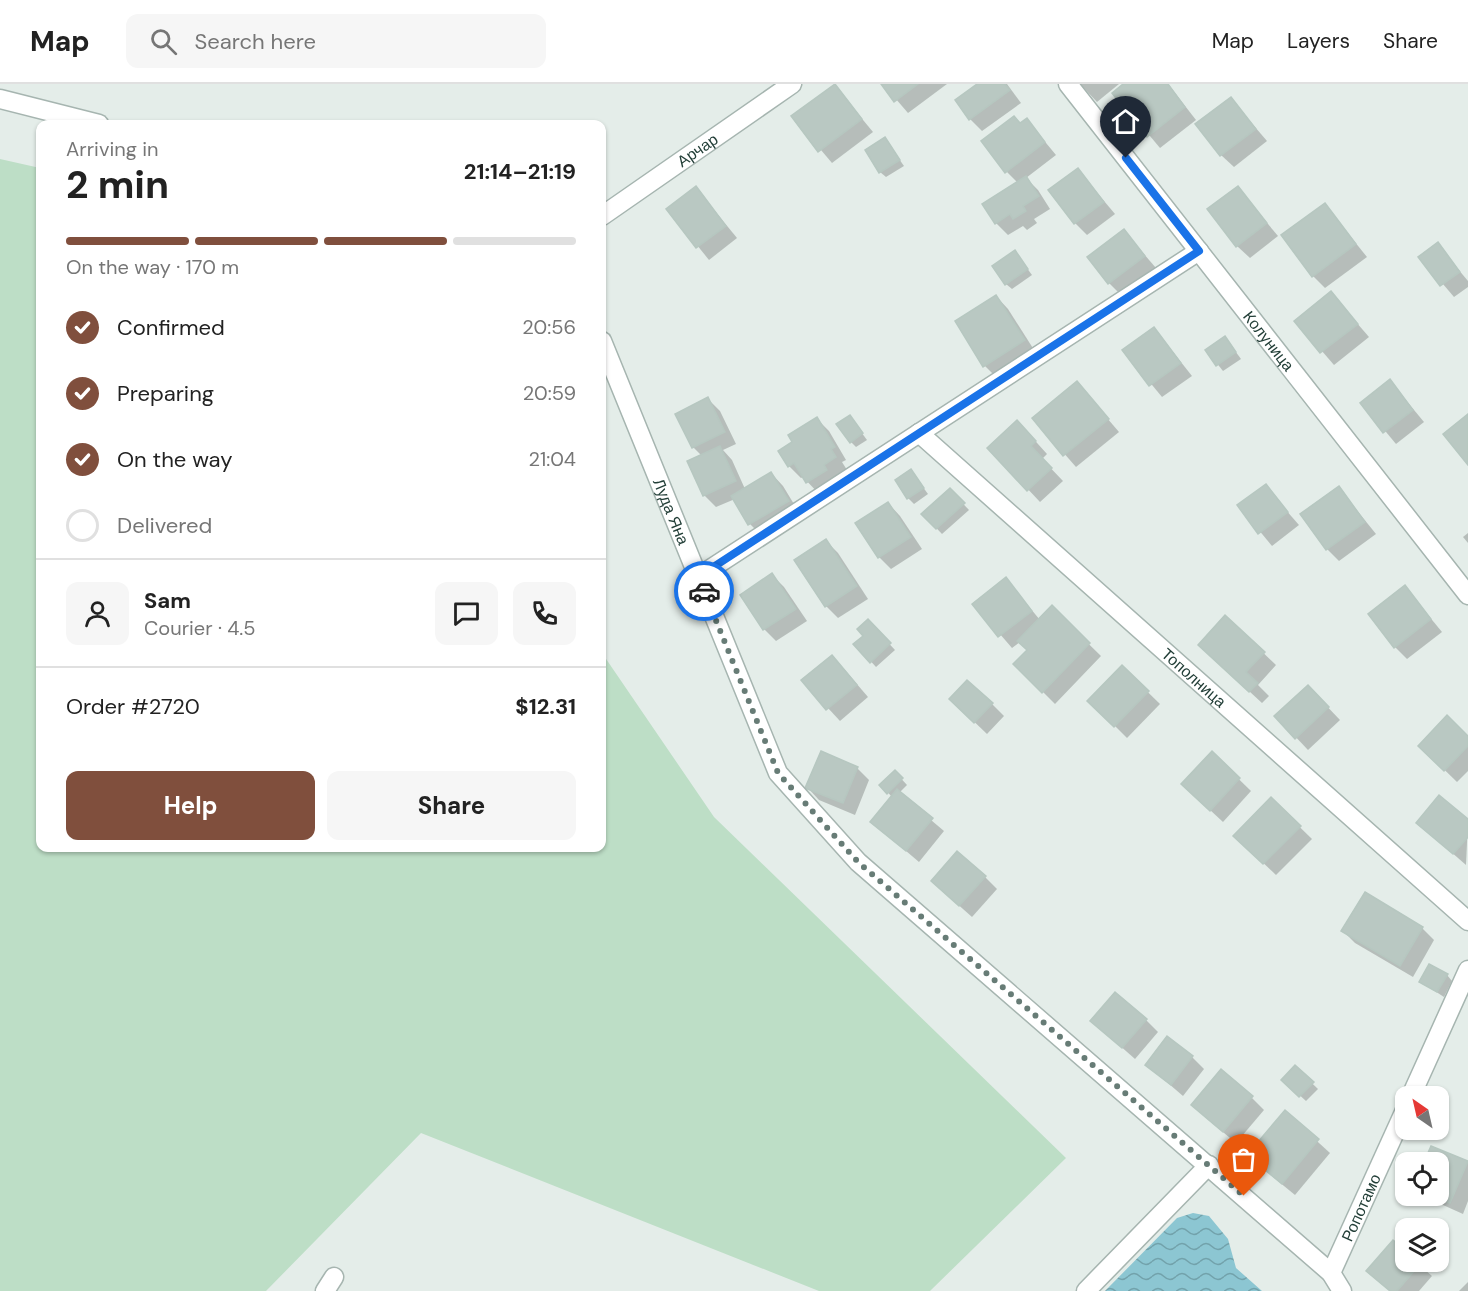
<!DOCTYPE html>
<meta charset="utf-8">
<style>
:root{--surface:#fff;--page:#f6f6f6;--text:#222;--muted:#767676;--line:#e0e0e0;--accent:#804f3d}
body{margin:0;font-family:"DM Sans",sans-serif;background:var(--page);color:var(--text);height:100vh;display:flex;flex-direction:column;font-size:22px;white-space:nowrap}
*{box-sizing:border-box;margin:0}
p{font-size:20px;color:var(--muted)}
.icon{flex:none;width:33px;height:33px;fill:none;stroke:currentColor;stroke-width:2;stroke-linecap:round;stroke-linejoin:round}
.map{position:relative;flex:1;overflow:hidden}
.details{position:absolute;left:36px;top:36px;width:570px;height:732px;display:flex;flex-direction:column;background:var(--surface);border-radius:12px;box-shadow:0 2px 4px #0004}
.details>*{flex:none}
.needle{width:39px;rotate:326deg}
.buttons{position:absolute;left:1395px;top:1002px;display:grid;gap:12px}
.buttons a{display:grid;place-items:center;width:54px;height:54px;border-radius:12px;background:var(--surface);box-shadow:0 2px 4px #0004;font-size:30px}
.pin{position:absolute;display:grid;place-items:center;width:51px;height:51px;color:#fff;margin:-62px -26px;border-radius:50% 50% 50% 0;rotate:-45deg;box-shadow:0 0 6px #0007}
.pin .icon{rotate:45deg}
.courier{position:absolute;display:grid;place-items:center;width:60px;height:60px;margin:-30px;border:4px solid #1a73e8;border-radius:50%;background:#fff;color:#222;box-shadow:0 2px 8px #0007}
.overview em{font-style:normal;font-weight:700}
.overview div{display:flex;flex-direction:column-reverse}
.overview{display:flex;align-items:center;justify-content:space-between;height:102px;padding:0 30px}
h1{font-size:39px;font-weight:700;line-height:45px}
.bar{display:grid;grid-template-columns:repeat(4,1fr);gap:9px 6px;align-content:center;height:72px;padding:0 30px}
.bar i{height:8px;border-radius:4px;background:var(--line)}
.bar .selected{background:var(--accent)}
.bar p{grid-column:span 4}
.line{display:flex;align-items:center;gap:15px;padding:0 30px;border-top:2px solid var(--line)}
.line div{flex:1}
.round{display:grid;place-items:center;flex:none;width:63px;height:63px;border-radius:12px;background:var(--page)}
ol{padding:0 30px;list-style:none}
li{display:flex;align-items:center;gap:18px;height:66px}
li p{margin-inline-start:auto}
li .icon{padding:6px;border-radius:50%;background:var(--accent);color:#fff;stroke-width:4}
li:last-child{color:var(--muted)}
li i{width:33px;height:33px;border:3px solid var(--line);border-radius:50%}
.cta{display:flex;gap:12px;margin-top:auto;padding:12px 30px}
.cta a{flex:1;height:69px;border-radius:12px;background:var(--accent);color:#fff;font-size:24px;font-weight:700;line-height:69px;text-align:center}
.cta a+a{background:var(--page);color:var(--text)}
header{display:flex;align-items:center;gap:36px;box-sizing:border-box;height:84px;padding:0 30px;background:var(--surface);border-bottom:2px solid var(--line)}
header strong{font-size:28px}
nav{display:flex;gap:33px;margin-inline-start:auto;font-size:21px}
.search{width:420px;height:54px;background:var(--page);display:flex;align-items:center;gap:15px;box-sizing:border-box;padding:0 21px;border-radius:12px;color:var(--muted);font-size:22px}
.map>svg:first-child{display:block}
</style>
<header>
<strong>Map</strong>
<div class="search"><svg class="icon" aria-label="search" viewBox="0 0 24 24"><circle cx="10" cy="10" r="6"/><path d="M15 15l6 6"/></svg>Search here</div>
<nav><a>Map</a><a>Layers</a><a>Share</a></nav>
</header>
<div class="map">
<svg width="1468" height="1207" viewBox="0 0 1468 1207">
<defs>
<pattern id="water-waves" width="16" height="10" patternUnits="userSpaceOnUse" patternTransform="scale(1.5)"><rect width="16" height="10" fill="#8cc6d2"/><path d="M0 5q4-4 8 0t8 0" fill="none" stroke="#72a2ab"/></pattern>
</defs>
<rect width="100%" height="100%" fill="#e4ede9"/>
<path fill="#bddec6" d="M0,75l40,9v680h562v-195l112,164 352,341 -136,133h-111l-398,-158 -155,158h-266z"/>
<path fill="url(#water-waves)" d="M1193,1129l16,3 19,23 8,29 26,23h-157l72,-73z"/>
<g fill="#0003">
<path d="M883,0h64l-39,29z"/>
<path d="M979,0h28l14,19 -39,28 -12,-12z"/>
<path d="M1080,0h39l-22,18z"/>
<path d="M1125,0h43l28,36 -36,28 -46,-55z"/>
<path d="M835,2l38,46 -41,31 -39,-46z"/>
<path d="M1231,15l36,42 -33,26 -13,-12z"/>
<path d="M1027,36l29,35 -30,23 12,12 12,19 -16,10 3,4 -10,7 -4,-4 -15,9 -12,-12 22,-40 -11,-11 14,-48z"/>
<path d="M885,55l19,27 -18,11 -6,-5z"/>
<path d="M1078,86l37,44 -28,21 -12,-12z"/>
<path d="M696,104l41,50 -28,22 -41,-51z"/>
<path d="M1238,104l40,48 -28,22 -13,-12z"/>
<path d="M1325,121l42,52 -42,31 -12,-12z"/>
<path d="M1124,147l32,37 -35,27 -12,-12z"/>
<path d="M1437,160l31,37v6l-14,10 -34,-40z"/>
<path d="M1015,168l17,23 -20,14 -6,-5z"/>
<path d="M1331,209l38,44 -35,28 -38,-44z"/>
<path d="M996,212l12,13 28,44 -39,25 -12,-12z"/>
<path d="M1154,244l38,48 -30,21 -38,-46z"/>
<path d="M1230,260l11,15 -18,12 -16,-20z"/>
<path d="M1390,297l34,41 -28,22 -34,-41z"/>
<path d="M1077,299l42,49 -43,35 -42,-48z"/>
<path d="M708,315l12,12 16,33 -13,6 9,10 13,29 26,-16 12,13 17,28 -38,22 -12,-12 -15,-25 -19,8 -12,-12 -2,-39 -9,-9z"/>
<path d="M850,333l17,23 -11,7 -5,-5z"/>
<path d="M817,335l12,12 17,29 -4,2 5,8 -28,24 -16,-17 -2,1 -12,-12 5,-24z"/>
<path d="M1029,350l18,20 -5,5 21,22 -23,21 -51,-54z"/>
<path d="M911,387l17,23 -14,10 -6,-6z"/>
<path d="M1265,402l34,39 -27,21 -33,-40z"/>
<path d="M1339,404l37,46 -37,27 -12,-12z"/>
<path d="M950,406l19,20 -27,24 -19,-20z"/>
<path d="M888,419l12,13 22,33 -31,20 -12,-12 -22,-33z"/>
<path d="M1468,449v10l-5,-6z"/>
<path d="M826,457l12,12 30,46 -30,19 -12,-12z"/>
<path d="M772,491l12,12 23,34 -31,20 -12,-12z"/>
<path d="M1006,495l34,41 12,-12 49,48 -46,48 -40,-40 13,-14 -8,-8 -8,6 -38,-44z"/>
<path d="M1405,503l37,45 -35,27 -12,-12z"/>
<path d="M1226,533l50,48 -18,20 11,11 -7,7 -50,-46z"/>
<path d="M868,537l27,29 -19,17 -21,-23 10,-8z"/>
<path d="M1122,583l38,37 -33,34 -37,-37z"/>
<path d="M844,585l24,28 -28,24 -37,-40z"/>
<path d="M1320,615l20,21 -32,30 -32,-34z"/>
<path d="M992,620l12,12 -17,18 -24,-23z"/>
<path d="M1468,654v33l-11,11 -37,-36z"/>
<path d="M1212,669l39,38 -28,31 -28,-26z"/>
<path d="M857,684l12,12 -14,35 -36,-15 -12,-13z"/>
<path d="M895,688l12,13 -8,8 45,38 -25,31 -47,-40 20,-25 -11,-12z"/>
<path d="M1271,715l41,40 -36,36 -41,-39z"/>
<path d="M1468,737l-2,44 -48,-42z"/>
<path d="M985,793l12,12 -25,28 -27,-24z"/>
<path d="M1422,844l12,12 -21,37 -58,-34 -12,-12z"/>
<path d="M1447,891l5,6 -8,16 -23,-15z"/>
<path d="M1146,936l12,12 -23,27 -43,-38z"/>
<path d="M1192,973l12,12 -21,27 -36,-31z"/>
<path d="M1295,983l23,22 -12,12 -23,-21z"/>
<path d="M1252,1014l12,12 -28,33 -31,-26z"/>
<path d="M1285,1028l45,41 -35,42 -34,-28z"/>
<path d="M1431,1064l37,15v38l-5,13 -40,-18h15v-34h-13z"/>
<path d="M1406,1178h10l16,14 -13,15h-29z"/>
<path d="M1468,1198v9h-9z"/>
</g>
<g fill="#b9c8c2" stroke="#b6c7c0" stroke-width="1.5">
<path d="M835,0l27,35 -44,33 -27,-36z"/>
<path d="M881,0h37l-24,18z"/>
<path d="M977,0h28l5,6 -41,30 -14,-20z"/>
<path d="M1123,0h45l17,23 -38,30 -35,-44z"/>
<path d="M1231,13l25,32 -36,27 -25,-32z"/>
<path d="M1014,32l6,7 7,-5 18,24 -40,31 -24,-32z"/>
<path d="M885,53l15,23 -21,13 -14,-23z"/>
<path d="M1078,84l26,34 -30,22 -26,-34z"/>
<path d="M1026,92l13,20 -16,10 3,5 -13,8 -3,-5 -15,10 -13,-20z"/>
<path d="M696,102l30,40 -30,22 -30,-39z"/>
<path d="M1238,102l29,37 -31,24 -29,-38z"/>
<path d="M1325,119l31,41 -44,33 -31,-42z"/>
<path d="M1124,145l21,27 -37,28 -21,-27z"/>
<path d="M1438,158l22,30 -20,14 -22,-29z"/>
<path d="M1015,166l13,19 -23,16 -13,-19z"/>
<path d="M1331,207l27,33 -38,29 -26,-32z"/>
<path d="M996,211l29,45 -42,27 -28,-46z"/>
<path d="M1154,243l27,36 -32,23 -27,-36z"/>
<path d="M1225,252l11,16 -20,14 -11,-16z"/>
<path d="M1390,295l23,31 -30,23 -23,-30z"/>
<path d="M1077,297l32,38 -46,37 -31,-38z"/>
<path d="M708,313l17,35 -33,16 -17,-34z"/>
<path d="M1468,330v51l-25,-31z"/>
<path d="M850,331l13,18 -13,10 -14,-19z"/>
<path d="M817,333l18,30 -4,2 5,8 -12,8 3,5 -21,13 -12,-20 -6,4 -10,-16 14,-9 -4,-7z"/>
<path d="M1017,336l19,21 -5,5 21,22 -25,23 -40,-43z"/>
<path d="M720,362l16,35 -33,15 -16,-35z"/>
<path d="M911,385l13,19 -17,11 -12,-19z"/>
<path d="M771,388l18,29 -41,24 -17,-29z"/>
<path d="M1266,400l22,28 -30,22 -21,-29z"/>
<path d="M1339,402l26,36 -39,28 -26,-36z"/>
<path d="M950,404l15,15 -29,26 -15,-15z"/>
<path d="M888,418l23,35 -33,21 -23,-35z"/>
<path d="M826,455l31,47 -32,21 -31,-47z"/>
<path d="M772,489l24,36 -33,21 -23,-35z"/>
<path d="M1006,493l26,34 -34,26 -26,-33z"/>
<path d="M1405,501l26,34 -37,29 -26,-34z"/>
<path d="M1052,521l38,38 -48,50 -29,-29 14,-14 -10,-9z"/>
<path d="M1225,531l40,37 -19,20 12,11 -9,9 -51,-47z"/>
<path d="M868,535l23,24 -21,20 -17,-19 10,-8 -6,-7z"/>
<path d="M832,571l25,30 -31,25 -25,-30z"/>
<path d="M1122,581l27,26 -35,36 -27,-26z"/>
<path d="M967,596l26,23 -19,20 -25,-24z"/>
<path d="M1308,601l21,22 -34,32 -21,-23z"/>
<path d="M1447,631l21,21v10l-24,25 -26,-25z"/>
<path d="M821,667l37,16 -15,36 -38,-15z"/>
<path d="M1212,667l28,27 -30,33 -29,-27z"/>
<path d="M895,686l8,8 -16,16 -8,-9z"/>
<path d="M897,705l36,29 -27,33 -36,-29z"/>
<path d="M1439,711l29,24v18l-15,17 -37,-31z"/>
<path d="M1271,713l30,29 -38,38 -30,-28z"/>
<path d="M957,767l29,25 -27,30 -28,-25z"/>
<path d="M1365,808l58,35 -23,39 -59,-35z"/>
<path d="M1429,880l19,10 -11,18 -18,-10z"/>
<path d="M1115,908l32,27 -25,29 -32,-27z"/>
<path d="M1167,952l26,20 -22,29 -26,-20z"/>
<path d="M1295,981l19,17 -15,15 -18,-17z"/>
<path d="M1221,985l32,27 -30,36 -32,-27z"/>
<path d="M1285,1026l34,29 -37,45 -35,-29z"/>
<path d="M1431,1062l37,15 -18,42 -17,-7h5v-34h-14z"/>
<path d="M1393,1156l13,10v12l15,1 -24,28h-7l-24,-20z"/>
</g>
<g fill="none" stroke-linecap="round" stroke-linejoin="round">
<defs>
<g id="street">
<path id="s1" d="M1068,0l400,511"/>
<path d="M0,15l99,25"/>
<path id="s2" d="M602,132l190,-132"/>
<path id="s3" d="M602,257l176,432 80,89 473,411 11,18"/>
<path id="s4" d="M919,349l549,488"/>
<path d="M698,493l501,-326"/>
<path d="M1411,1012l57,-126"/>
<path id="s5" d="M1331,1189l75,-165"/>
<path d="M325,1207l9,-14"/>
<path d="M1086,1207l123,-126"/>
</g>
</defs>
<use href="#street" stroke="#a6b5b0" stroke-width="21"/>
<use href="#street" stroke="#fff" stroke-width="18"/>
</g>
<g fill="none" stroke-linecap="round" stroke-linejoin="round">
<path stroke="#677c76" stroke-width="6" stroke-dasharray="0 10.8" d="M704,507l74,182 80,89 386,334"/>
<path stroke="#1a73e8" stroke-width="8" d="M704,507l-6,-14 501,-326 -73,-93"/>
</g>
<g text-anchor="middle" stroke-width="5" stroke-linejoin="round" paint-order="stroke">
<g font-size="16" fill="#233f38" stroke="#f4faf7">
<text dy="6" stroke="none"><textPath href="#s2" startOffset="116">Арчар</textPath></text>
<text dy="6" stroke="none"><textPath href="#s1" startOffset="326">Колуница</textPath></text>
<text dy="6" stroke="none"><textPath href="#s3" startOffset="184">Луда Яна</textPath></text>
<text dy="6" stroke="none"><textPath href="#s4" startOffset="368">Тополница</textPath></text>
<text dy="6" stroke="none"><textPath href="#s5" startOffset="72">Ропотамо</textPath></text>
</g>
</g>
</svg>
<div class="buttons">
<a><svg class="needle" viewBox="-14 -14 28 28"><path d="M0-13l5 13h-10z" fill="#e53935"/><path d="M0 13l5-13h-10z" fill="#767676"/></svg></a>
<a><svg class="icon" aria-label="locate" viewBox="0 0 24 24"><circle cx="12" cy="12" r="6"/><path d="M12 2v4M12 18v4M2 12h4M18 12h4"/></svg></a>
<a><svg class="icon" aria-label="layers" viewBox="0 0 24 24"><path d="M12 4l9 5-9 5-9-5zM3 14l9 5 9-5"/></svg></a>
</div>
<div class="pin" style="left:1244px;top:1112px;background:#ea580c"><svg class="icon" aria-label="bag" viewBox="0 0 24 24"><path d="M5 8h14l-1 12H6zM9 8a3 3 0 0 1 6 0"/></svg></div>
<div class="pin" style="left:1126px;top:74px;background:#1f2937"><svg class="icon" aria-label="home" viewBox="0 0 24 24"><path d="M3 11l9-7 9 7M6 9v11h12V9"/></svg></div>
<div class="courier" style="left:704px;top:507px"><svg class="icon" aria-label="car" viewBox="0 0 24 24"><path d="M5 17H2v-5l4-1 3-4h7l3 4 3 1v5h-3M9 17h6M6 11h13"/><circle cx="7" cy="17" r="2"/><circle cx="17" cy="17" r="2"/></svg></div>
<section class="details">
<div class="overview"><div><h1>2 min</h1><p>Arriving in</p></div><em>21:14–21:19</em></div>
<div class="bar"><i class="selected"></i><i class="selected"></i><i class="selected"></i><i></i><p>On the way · 170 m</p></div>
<ol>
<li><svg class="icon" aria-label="check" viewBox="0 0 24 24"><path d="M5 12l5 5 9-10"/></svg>Confirmed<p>20:56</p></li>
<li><svg class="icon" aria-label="check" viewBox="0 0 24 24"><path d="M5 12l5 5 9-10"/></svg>Preparing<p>20:59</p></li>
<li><svg class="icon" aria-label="check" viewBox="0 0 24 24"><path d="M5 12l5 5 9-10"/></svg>On the way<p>21:04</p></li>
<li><i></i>Delivered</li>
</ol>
<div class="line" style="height:108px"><a class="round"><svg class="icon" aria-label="person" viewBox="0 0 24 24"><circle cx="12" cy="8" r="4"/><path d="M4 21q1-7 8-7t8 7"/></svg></a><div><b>Sam</b><p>Courier · 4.5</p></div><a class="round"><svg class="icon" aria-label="chat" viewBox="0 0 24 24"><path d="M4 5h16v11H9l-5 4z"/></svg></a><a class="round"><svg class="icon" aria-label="phone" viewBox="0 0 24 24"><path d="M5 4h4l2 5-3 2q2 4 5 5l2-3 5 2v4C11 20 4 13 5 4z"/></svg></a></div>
<div class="line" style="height:78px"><div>Order #2720</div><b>$12.31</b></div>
<div class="cta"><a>Help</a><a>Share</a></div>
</section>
</div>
